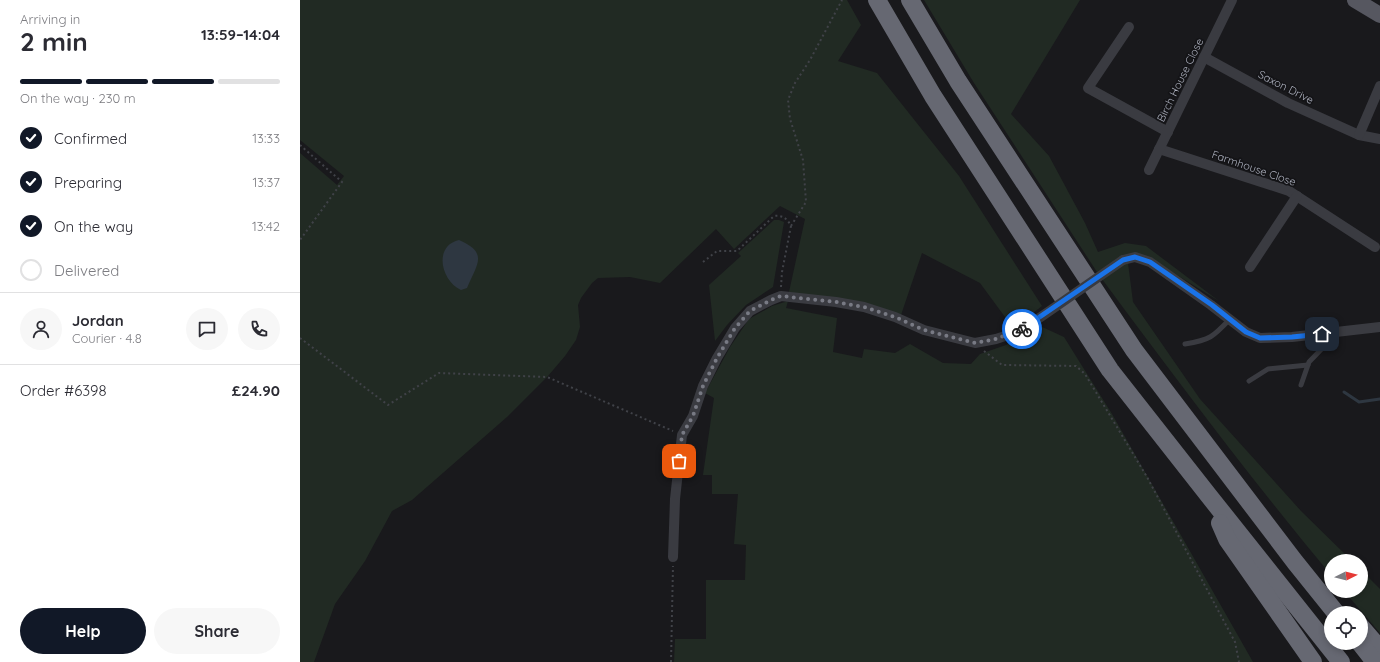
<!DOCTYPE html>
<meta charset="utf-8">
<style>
:root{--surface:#fff;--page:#f7f7f7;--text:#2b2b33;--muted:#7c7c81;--line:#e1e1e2;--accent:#111827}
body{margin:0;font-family:Quicksand,sans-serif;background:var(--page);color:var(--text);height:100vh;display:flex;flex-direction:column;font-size:15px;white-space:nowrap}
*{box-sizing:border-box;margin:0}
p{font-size:13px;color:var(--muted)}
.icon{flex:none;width:22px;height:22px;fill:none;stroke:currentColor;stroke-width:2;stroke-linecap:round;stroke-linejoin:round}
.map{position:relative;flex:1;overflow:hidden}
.sheet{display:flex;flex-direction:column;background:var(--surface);width:300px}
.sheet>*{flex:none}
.needle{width:26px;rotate:84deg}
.buttons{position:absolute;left:1024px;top:554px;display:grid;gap:8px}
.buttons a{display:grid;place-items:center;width:44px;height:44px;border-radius:50%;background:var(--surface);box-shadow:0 2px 6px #0003;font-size:20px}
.pin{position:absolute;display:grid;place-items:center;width:34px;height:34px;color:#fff;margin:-17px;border-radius:8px;box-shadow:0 2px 6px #0006}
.courier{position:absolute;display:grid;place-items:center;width:40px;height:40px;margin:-20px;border:3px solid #1a73e8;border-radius:50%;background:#fff;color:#222;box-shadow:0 1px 5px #0007}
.headline em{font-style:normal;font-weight:800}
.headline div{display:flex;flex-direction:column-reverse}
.headline{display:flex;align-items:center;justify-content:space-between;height:68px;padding:0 20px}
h1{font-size:26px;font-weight:800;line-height:30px}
.bar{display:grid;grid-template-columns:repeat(4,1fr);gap:6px 4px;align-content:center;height:48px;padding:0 20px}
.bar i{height:5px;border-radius:3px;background:var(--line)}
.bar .current{background:var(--accent)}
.bar p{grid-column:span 4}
.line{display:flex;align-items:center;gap:10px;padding:0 20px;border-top:1px solid var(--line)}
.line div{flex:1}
.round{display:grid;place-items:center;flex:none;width:42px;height:42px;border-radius:21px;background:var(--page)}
ol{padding:0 20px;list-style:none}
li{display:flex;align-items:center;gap:12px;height:44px}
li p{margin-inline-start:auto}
li .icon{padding:4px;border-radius:50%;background:var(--accent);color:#fff;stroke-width:4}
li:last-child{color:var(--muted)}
li i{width:22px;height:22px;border:2px solid var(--line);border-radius:50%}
.action{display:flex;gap:8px;margin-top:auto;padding:8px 20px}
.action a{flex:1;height:46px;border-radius:24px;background:var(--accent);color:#fff;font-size:16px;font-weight:800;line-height:46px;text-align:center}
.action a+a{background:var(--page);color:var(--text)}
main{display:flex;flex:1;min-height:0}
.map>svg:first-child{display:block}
</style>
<main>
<section class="sheet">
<div class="headline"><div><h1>2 min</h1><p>Arriving in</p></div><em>13:59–14:04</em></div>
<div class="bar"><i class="current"></i><i class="current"></i><i class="current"></i><i></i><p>On the way · 230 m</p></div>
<ol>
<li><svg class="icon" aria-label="check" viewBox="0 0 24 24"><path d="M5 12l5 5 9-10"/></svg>Confirmed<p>13:33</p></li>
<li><svg class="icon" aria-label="check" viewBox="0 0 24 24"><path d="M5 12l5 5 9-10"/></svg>Preparing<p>13:37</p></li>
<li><svg class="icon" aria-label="check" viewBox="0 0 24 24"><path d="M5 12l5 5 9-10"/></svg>On the way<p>13:42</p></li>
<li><i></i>Delivered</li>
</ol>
<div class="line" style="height:72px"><a class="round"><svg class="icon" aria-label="person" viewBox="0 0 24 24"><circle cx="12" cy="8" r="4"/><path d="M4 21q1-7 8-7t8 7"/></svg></a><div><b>Jordan</b><p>Courier · 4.8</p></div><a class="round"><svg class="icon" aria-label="chat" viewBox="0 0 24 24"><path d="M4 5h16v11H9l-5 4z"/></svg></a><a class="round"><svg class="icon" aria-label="phone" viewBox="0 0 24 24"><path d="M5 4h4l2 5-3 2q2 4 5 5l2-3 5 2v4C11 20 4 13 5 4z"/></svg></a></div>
<div class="line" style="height:52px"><div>Order #6398</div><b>£24.90</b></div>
<div class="action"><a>Help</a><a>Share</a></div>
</section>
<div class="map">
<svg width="1080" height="662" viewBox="0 0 1080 662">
<rect width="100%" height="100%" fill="#19191c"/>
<g fill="#212a23">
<path d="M0,0h547l14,25 -23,36 39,12 82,103 83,130 -30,23 -7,-12 -25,-34 -58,-30 -21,62 -112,-23 16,-73 -25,-13 -46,43 -18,-20 -56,54 -30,-6 -32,1 -6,5 -11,15 -3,7 2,22 -4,13 -11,16 -17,20 -41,41 -95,83 -20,11 -27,50 -30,43 -21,58h-14v-509l37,32 7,-9 -44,-36z"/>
<path d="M624,0h156l-69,114 38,42 36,67 13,29 27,-9 21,3 73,55 -73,-45h-23l-26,16 -123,-189z"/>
<path d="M474,220h5l5,2 -11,65 -27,18 -19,20 -12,16 -6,-56 32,-29 -3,-3z"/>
<path d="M825,263h3l5,39 67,97 101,112 51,50h-21v14c-80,-96 -155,-196 -229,-296z"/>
<path d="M488,301l-2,7 51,10 -4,34 29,6 2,-9 31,4 15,-9 33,19 28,1 9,-10 26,-9 34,-19 24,11 48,77 141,248h-579l1,-23h31v-59h39l1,-35 -12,-1 4,-50h-26v-19h-9l11,-77 -9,-5 25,-46 19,-28 23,-13z"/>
<path d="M1061,570l19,19v44l-36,-42h17z"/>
</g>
<path fill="#2e3741" d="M159,240c30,13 18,24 8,48l-6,2c-20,-9 -28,-44 -2,-50z"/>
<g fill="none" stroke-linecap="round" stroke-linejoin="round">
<path stroke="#2e3741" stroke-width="3" d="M1044,392l15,10 21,-3"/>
<g stroke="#404248" stroke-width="2" stroke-dasharray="2 3" stroke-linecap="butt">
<path d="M0,145l42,37 -42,58"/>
<path d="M491,226l15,-24 -3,-42 -13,-41 -2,-19 7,-17 15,-23 32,-60"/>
<path d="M403,262l14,-11h20l37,-35c8,-1 13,2 17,10l-9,46 -1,15"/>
<path d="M0,338l88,67 51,-32 108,4 126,54"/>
<path d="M684,351l18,14 74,1 9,8 62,103 88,165 4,20"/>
<path d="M371,662l2,-96"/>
</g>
<g stroke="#3a3b41" stroke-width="5">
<path d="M885,344c25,-4 28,-7 45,-25"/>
<path d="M949,381l19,-12 40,-4"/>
<path d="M1001,385l8,-23 28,-29"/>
</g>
<g stroke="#3a3b41" stroke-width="10">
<path d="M829,27l-41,61 80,44"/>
<path d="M904,57l84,46 71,32 21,4"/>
<path d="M1059,135l21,-49"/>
<path d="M859,149l130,42 86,56"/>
<path d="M849,170l83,-170"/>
<path d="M823,260l12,-3 15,5 61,43 35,27 14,6 32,-1 88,-10"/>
<path d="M950,267l47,-71"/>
<path d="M373,557l2,-58 7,-64 11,-19 10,-30 14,-28 18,-30 15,-17 21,-11 10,-4 55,6 28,5 31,10 29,13 51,13 21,-4 21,-7 18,-11"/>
</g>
<path stroke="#565760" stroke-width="16" d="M1055,0l25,15"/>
<g stroke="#666872" stroke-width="18">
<path d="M577,0l56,96 177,274 99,126 132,166"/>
<path d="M610,0l48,81 176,269 161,212 41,51"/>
<path d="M920,523l7,16 86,123"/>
<path d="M1061,627l19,22"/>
<path d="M1060,643l15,19"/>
</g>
<path stroke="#3a3b41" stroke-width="10" d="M735,321l88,-61"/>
</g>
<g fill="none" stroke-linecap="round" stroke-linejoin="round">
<path stroke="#787a84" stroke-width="4" stroke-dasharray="0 7.2" d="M379,461l3,-26 11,-19 10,-30 14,-28 18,-30 15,-17 21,-11 10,-4 55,6 28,5 31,10 29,13 51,13 21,-4 26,-10"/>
<path stroke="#1a73e8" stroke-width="5" d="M722,329l101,-69 12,-3 15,5 62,43 34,27 14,6 32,-1 30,-3"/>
</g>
<g text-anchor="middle" stroke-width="3.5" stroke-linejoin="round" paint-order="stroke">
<g font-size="11" fill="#abafbc" stroke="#141417">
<text transform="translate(880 80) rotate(-64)" y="4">Birch House Close</text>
<text transform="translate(986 87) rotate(27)" y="4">Saxon Drive</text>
<text transform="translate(954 168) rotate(19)" y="4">Farmhouse Close</text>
</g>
</g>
</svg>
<div class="buttons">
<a><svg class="needle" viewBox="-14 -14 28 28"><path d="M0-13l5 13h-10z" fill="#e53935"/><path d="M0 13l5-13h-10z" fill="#7c7c81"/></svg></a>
<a><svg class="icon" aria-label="locate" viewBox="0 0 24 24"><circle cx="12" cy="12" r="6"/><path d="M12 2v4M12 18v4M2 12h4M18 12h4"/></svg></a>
</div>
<div class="pin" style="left:379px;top:461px;background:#ea580c"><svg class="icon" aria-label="bag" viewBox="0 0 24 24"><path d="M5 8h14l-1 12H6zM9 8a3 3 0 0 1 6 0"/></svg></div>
<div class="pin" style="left:1022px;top:334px;background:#1f2937"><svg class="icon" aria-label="home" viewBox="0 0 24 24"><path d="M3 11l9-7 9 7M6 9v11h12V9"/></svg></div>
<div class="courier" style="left:722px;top:329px"><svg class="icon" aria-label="bike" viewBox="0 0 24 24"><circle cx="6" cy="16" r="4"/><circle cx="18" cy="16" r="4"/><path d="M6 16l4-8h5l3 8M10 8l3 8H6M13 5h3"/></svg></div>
</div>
</main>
